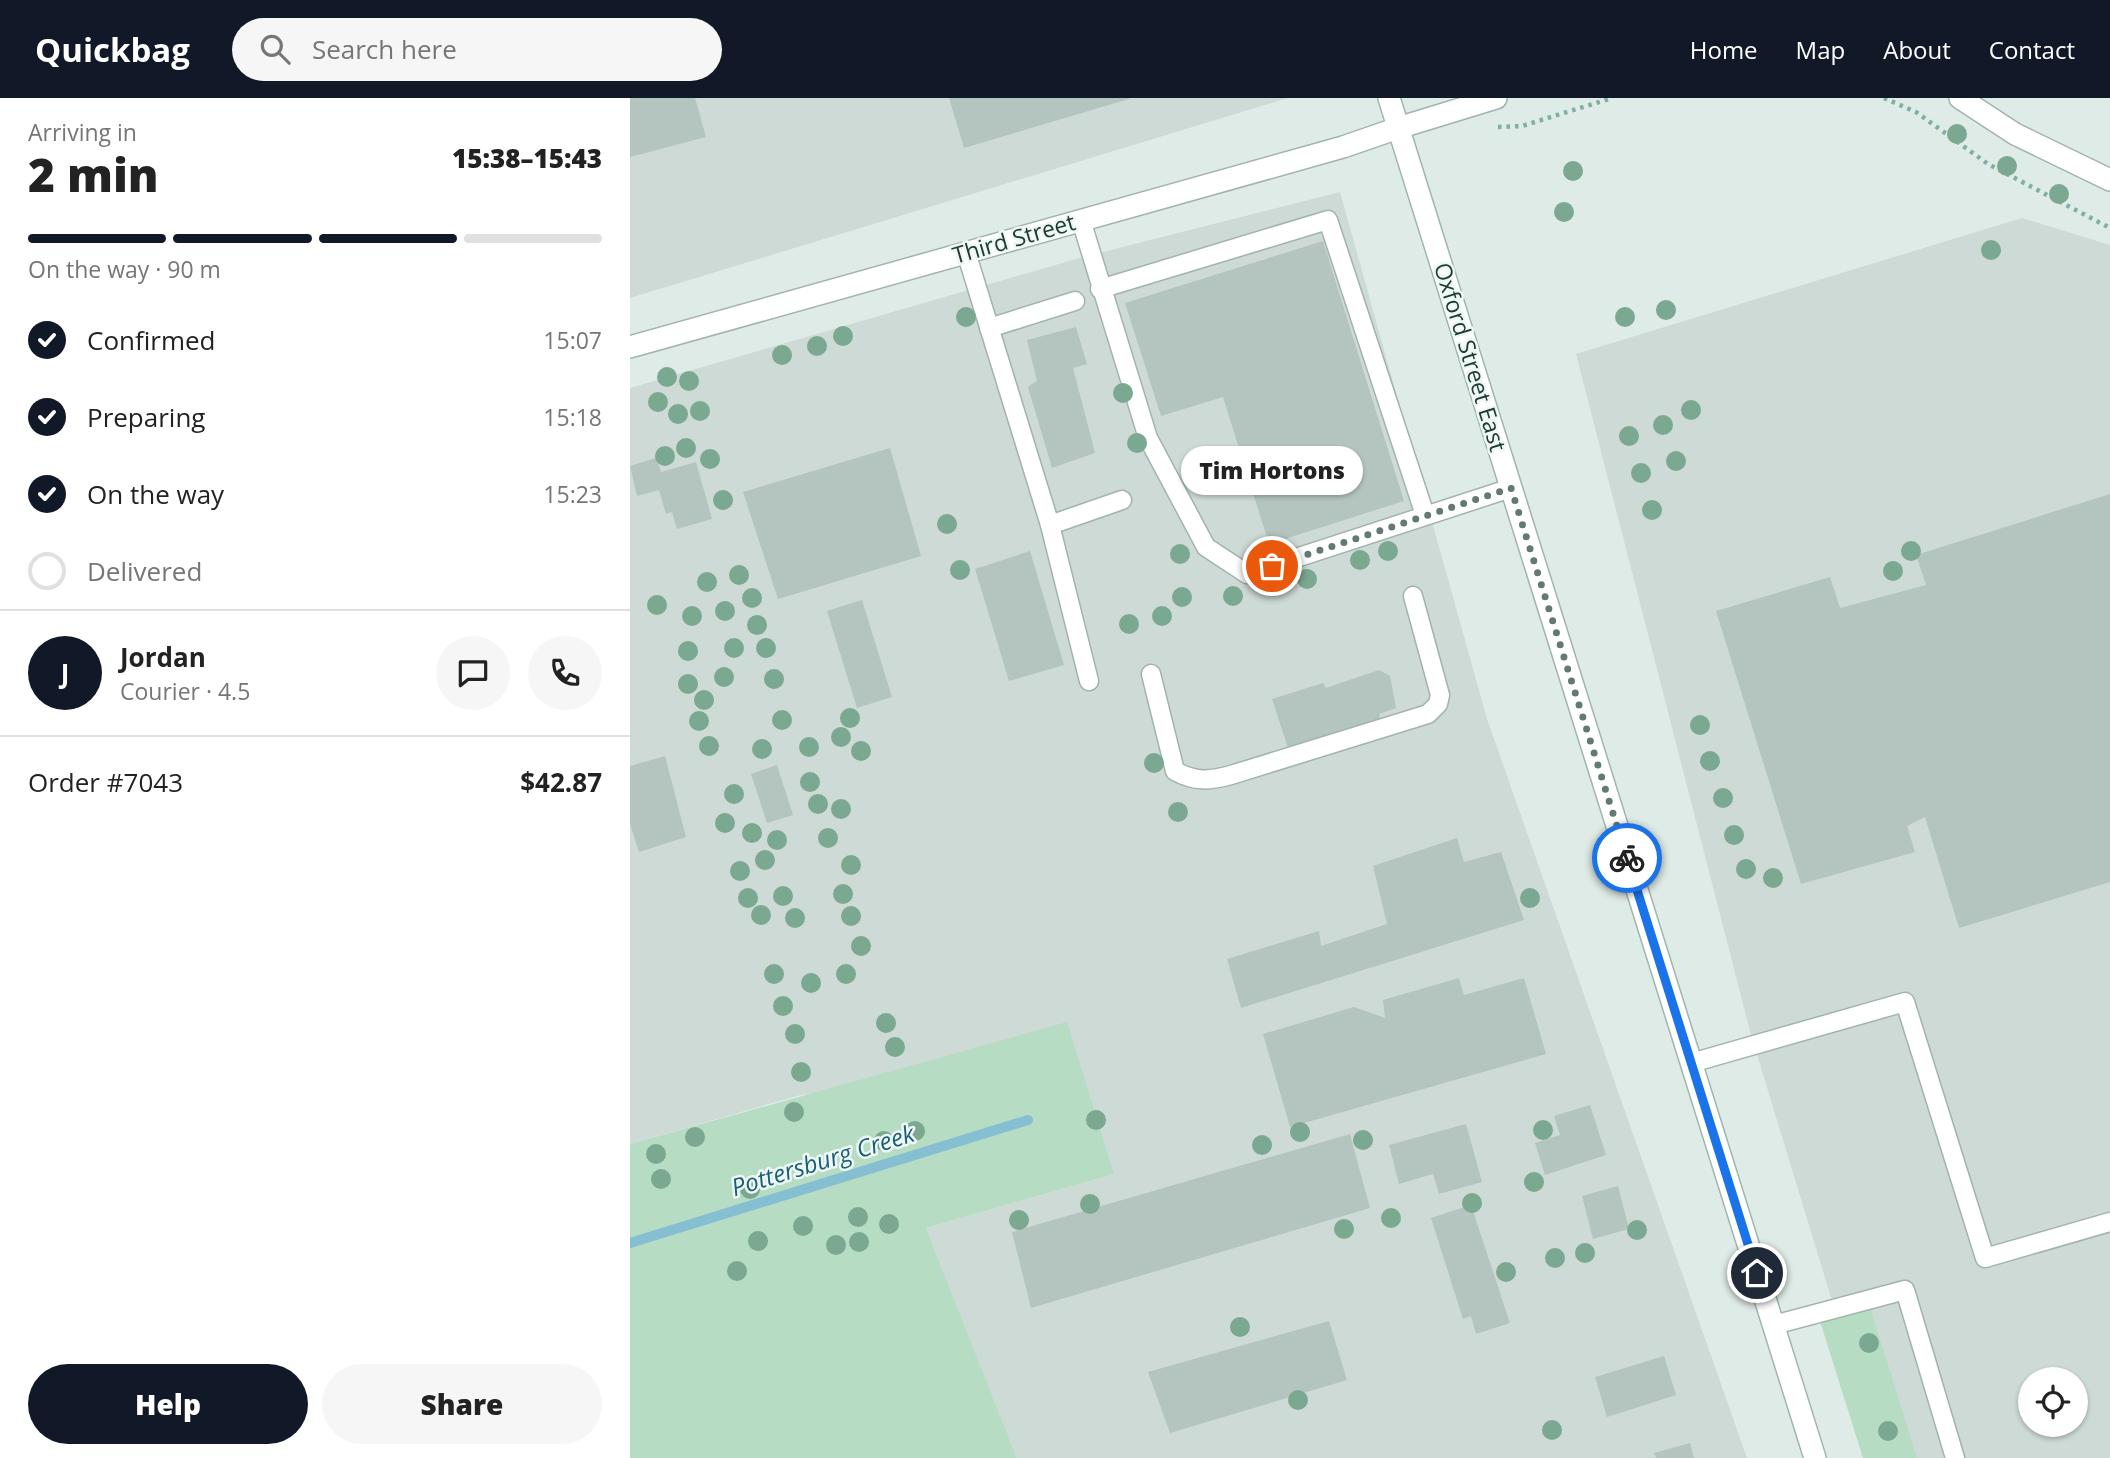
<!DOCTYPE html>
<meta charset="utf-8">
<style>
:root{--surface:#fff;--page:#f6f6f6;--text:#222;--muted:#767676;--line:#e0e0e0;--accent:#111827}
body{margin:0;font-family:"Open Sans",sans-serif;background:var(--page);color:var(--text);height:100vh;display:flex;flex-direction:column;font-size:26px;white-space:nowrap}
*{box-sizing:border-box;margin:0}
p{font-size:23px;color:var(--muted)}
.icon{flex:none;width:38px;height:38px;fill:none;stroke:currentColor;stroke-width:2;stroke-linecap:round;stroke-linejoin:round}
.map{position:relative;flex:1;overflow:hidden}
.drawer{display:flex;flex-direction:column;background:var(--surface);width:630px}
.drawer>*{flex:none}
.controls{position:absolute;left:1388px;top:1269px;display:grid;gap:14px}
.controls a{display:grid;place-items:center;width:70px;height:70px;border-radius:50%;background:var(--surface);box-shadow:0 2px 5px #0004;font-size:35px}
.pin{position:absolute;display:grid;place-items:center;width:60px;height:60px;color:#fff;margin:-30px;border:4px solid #fff;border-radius:50%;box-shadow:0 2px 7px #0007}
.courier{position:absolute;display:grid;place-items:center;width:70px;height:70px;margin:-35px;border:5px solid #1a73e8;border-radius:50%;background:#fff;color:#222;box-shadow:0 2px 9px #0007}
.bubble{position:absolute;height:49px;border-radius:24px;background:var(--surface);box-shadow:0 2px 5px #0004;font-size:23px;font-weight:800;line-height:49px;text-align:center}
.overview em{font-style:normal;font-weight:800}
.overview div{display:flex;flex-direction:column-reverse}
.overview{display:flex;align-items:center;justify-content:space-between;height:119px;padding:0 28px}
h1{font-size:46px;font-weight:800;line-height:52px}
.bar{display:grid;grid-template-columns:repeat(4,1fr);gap:10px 7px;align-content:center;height:84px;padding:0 28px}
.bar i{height:9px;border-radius:5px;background:var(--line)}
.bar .current{background:var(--accent)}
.bar p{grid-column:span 4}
.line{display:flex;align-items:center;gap:18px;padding:0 28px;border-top:2px solid var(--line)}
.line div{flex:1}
.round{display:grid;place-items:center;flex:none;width:74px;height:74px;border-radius:37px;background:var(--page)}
ol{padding:0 28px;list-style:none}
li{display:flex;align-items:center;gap:21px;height:77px}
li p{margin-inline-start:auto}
li .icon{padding:7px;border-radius:50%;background:var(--accent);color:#fff;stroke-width:4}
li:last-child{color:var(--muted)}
li i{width:38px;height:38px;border:4px solid var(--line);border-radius:50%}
.primary-button{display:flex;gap:14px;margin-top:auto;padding:14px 28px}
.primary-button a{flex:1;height:80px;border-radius:42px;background:var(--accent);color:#fff;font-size:28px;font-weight:800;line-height:80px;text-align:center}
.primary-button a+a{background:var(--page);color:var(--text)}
header{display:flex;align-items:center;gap:42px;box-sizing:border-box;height:98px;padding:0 35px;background:var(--accent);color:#fff}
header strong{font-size:33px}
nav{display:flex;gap:38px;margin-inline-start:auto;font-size:24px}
.search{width:490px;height:63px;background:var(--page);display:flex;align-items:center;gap:18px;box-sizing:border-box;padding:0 24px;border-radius:38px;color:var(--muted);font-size:26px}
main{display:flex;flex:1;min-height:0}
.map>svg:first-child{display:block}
</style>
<header>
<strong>Quickbag</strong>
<div class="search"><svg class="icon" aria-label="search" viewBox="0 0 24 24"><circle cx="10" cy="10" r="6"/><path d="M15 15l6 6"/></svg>Search here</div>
<nav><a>Home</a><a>Map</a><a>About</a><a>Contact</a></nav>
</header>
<main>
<section class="drawer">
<div class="overview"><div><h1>2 min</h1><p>Arriving in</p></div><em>15:38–15:43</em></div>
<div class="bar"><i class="current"></i><i class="current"></i><i class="current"></i><i></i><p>On the way · 90 m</p></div>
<ol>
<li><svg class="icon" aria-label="check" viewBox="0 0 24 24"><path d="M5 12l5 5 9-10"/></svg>Confirmed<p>15:07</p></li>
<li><svg class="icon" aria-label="check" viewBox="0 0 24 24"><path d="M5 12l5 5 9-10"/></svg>Preparing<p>15:18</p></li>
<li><svg class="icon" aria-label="check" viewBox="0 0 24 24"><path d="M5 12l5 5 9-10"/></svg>On the way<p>15:23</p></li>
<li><i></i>Delivered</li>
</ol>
<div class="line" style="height:126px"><b class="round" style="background:var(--accent);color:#fff">J</b><div><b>Jordan</b><p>Courier · 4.5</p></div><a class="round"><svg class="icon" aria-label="chat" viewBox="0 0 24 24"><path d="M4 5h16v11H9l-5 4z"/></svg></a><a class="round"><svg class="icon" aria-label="phone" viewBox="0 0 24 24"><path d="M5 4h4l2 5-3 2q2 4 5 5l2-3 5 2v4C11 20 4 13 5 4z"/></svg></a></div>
<div class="line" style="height:91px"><div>Order #7043</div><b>$42.87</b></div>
<div class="primary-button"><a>Help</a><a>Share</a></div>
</section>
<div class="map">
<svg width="1480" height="1360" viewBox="0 0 1480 1360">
<rect width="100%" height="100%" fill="#dfebe6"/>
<g fill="#cddad5" fill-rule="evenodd">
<path d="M0,0h658l-658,200z"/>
<path d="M710,94l147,527 260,739h-730l-91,-230 188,-54 -310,-80 -174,50v-756l453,-131z"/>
<path d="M1392,120l88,27v1213h-230l-129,-423 -175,-681zM1400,1281h46v45h-46z"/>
</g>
<g fill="#b7dcc4">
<path d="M437,924l47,152 -188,54 91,230h-387v-314z"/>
<path d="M1238,1203l49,157h-54l-44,-140z"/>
</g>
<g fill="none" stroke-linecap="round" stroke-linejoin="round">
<path stroke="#85bfd1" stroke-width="10" d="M0,1145l398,-123"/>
</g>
<g fill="#b4c5bf">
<path d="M0,0h65l11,39 -76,20z"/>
<path d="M319,0h180v1l-165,49z"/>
<path d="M693,143l81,260 -135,43 -46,-147 -62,19 -36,-113z"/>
<path d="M446,229l11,37 -14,4 22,85 -43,15 -24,-81 9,-6 -10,-41z"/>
<path d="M260,350l31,108 -143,43 -35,-107z"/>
<path d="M26,360l5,14 35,-10 16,57 -35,10 -5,-17 -6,2 -7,-24 -22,6 -7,-30z"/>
<path d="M1480,396v388l-151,46 -34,-111 -18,9 8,26 -114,32 -85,-273 114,-34 10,31 86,-23 -10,-30z"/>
<path d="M400,453l34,114 -55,16 -34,-112z"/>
<path d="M232,502l30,97 -35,11 -30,-97z"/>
<path d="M749,572l11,6 6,32 -17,6 2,8 -92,29 -17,-52 51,-16 3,5z"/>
<path d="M35,658l21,81 -47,15 -9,-28v-58z"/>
<path d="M147,667l16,50 -26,8 -16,-49z"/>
<path d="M827,740l7,24 37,-10 23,68 -283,88 -14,-49 92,-28 2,15 66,-22 -14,-58z"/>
<path d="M829,880l5,17 60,-17 22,76 -256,73 -27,-93 91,-27 31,11 -2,-18z"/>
<path d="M960,1007l16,50 -61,20 -10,-32 25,-8 -6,-19z"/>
<path d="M836,1026l16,58 -43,12 -6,-20 -34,10 -10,-39z"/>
<path d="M720,1036l20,74 -339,100 -19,-76z"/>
<path d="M988,1088l11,43 -36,10 -11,-43z"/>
<path d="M841,1107l39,118 -34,11 -5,-18 -8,3 -32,-101z"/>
<path d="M699,1223l18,59 -177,53 -22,-61z"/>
<path d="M1034,1258l12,39 -69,22 -12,-40z"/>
<path d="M1060,1345l4,15h-38l-2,-5z"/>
</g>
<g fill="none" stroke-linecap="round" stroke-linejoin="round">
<defs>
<g id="service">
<path d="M451,122l67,218 58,109 41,27 264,-86"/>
<path d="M336,154l84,273 72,-25"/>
<path d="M470,191l228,-69 97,295"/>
<path d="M359,230l86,-27"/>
<path d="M420,427l39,156"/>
<path d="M521,576l24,97c20,11 35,10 56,4l197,-61 10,-10 2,-9 -27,-99"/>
<path d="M1061,965l214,-61 80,256 125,-36"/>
<path d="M1144,1227l131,-35 50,168"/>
</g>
<g id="minor">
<path d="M1330,0l55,36 95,46"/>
<path d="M768,30l98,-30"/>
</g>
<path id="tertiary" d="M0,249l713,-200 55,-19"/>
<path id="secondary" d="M759,0l426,1360"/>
</defs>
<use href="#service" stroke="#a2b3ae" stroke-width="21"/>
<use href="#minor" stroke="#a2b3ae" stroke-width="24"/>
<use href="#tertiary" stroke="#a2b3ae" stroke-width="24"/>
<use href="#secondary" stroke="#9eb6af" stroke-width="24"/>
<g stroke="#7eafa4" stroke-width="4.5" stroke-dasharray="3.5 5" stroke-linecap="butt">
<path d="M1254,0l32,14 72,52 122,64"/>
<path d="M868,29l24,-1 90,-28"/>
</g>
<use href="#service" stroke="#fff" stroke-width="18"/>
<use href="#minor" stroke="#fff" stroke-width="21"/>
<use href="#tertiary" stroke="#fff" stroke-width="21"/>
<use href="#secondary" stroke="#fff" stroke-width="21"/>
</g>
<g fill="#7ba891">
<circle cx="1327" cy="36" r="10"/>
<circle cx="1377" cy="68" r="10"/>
<circle cx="943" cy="73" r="10"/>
<circle cx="1429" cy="96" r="10"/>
<circle cx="934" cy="114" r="10"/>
<circle cx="1361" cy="152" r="10"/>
<circle cx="1036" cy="212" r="10"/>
<circle cx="336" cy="219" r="10"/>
<circle cx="995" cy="219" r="10"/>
<circle cx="213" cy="238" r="10"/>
<circle cx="187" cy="248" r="10"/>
<circle cx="152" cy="257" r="10"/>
<circle cx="37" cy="279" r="10"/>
<circle cx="59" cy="283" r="10"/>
<circle cx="493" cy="295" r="10"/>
<circle cx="28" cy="304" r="10"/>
<circle cx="1061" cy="312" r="10"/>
<circle cx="70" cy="313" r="10"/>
<circle cx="48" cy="316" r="10"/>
<circle cx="1033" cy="327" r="10"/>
<circle cx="999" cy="338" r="10"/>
<circle cx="507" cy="345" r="10"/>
<circle cx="56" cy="350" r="10"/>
<circle cx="35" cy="358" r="10"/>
<circle cx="80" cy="361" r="10"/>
<circle cx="1046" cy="363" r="10"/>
<circle cx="1011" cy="375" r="10"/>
<circle cx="93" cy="402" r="10"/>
<circle cx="1022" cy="412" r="10"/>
<circle cx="317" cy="426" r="10"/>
<circle cx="758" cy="453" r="10"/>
<circle cx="1281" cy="453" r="10"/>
<circle cx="550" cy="456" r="10"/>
<circle cx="730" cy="462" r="10"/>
<circle cx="330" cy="472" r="10"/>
<circle cx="1263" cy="473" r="10"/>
<circle cx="109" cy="477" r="10"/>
<circle cx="677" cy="481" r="10"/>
<circle cx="77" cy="484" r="10"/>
<circle cx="603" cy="498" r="10"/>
<circle cx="552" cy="499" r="10"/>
<circle cx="122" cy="500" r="10"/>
<circle cx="27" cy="507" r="10"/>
<circle cx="95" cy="513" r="10"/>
<circle cx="62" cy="518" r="10"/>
<circle cx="532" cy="518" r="10"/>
<circle cx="499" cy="526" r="10"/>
<circle cx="127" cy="527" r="10"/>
<circle cx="104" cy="550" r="10"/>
<circle cx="136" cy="550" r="10"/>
<circle cx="58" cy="553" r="10"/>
<circle cx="94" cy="579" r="10"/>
<circle cx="144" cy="581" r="10"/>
<circle cx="58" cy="586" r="10"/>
<circle cx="74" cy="602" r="10"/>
<circle cx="220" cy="620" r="10"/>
<circle cx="152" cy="622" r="10"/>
<circle cx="69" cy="623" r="10"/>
<circle cx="1070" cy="627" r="10"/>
<circle cx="211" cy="639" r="10"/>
<circle cx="79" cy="648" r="10"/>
<circle cx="179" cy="649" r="10"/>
<circle cx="132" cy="651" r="10"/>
<circle cx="231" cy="653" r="10"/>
<circle cx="1080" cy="663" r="10"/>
<circle cx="524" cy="665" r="10"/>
<circle cx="180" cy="684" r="10"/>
<circle cx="104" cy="696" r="10"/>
<circle cx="1093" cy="700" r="10"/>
<circle cx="188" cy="706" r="10"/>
<circle cx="211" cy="711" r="10"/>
<circle cx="548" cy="714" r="10"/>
<circle cx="95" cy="725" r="10"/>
<circle cx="122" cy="735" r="10"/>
<circle cx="1104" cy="737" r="10"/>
<circle cx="198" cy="740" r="10"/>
<circle cx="147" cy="742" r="10"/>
<circle cx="135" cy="762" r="10"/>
<circle cx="221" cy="767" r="10"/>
<circle cx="1116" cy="771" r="10"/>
<circle cx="110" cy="773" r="10"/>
<circle cx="1143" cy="780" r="10"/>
<circle cx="213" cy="796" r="10"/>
<circle cx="153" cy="798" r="10"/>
<circle cx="118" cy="800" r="10"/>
<circle cx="900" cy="800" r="10"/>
<circle cx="131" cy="817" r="10"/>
<circle cx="221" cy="818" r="10"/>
<circle cx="165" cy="820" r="10"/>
<circle cx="231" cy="848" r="10"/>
<circle cx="144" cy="876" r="10"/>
<circle cx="216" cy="876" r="10"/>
<circle cx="181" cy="885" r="10"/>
<circle cx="153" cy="908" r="10"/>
<circle cx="256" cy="925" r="10"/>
<circle cx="165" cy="936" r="10"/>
<circle cx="265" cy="949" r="10"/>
<circle cx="171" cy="974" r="10"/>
<circle cx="164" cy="1014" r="10"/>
<circle cx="466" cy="1022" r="10"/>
<circle cx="913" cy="1032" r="10"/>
<circle cx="285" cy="1033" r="10"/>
<circle cx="670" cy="1034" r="10"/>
<circle cx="65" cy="1039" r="10"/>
<circle cx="733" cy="1042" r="10"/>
<circle cx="254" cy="1043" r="10"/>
<circle cx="632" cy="1047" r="10"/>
<circle cx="26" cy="1056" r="10"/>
<circle cx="31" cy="1081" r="10"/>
<circle cx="904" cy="1084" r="10"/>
<circle cx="120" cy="1091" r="10"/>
<circle cx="842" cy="1105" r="10"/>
<circle cx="460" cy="1106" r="10"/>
<circle cx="228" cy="1119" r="10"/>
<circle cx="761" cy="1120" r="10"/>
<circle cx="389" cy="1122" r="10"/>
<circle cx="259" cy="1126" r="10"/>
<circle cx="173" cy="1128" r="10"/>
<circle cx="714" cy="1131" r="10"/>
<circle cx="1007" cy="1132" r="10"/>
<circle cx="128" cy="1143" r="10"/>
<circle cx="229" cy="1144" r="10"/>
<circle cx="206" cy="1147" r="10"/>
<circle cx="955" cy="1155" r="10"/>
<circle cx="925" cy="1160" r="10"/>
<circle cx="107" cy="1173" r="10"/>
<circle cx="876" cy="1174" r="10"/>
<circle cx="610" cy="1229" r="10"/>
<circle cx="1239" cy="1245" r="10"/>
<circle cx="668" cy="1302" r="10"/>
<circle cx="922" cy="1332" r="10"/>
<circle cx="1258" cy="1333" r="10"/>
</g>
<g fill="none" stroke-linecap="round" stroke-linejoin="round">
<path stroke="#637974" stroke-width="7" stroke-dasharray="0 12.6" d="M642,468l239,-78 116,370"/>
<path stroke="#1a73e8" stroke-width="9" d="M997,760l130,415"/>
</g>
<g text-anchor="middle" stroke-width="5" stroke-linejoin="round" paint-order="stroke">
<g font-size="23" fill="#203b36" stroke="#eff7f4">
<text transform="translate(384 141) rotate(-16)" y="8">Third Street</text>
<text transform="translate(840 259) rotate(73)" y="8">Oxford Street East</text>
</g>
<g font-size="24" font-style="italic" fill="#196077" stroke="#eff7f4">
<text transform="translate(193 1063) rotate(-17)" y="8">Pottersburg Creek</text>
</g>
</g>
</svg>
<div class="controls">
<a><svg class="icon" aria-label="locate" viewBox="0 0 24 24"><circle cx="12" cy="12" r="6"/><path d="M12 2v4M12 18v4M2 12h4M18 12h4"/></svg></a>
</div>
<div class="pin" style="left:642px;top:468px;background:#ea580c"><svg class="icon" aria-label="bag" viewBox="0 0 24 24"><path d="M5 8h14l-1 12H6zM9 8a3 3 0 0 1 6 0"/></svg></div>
<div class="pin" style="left:1127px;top:1175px;background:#1f2937"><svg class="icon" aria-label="home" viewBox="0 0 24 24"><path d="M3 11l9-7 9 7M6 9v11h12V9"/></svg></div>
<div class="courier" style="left:997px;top:760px"><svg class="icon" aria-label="bike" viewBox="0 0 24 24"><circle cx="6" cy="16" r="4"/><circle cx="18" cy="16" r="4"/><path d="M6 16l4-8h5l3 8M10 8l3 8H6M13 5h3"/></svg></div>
<div class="bubble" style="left:551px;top:348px;width:182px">Tim Hortons</div>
</div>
</main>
